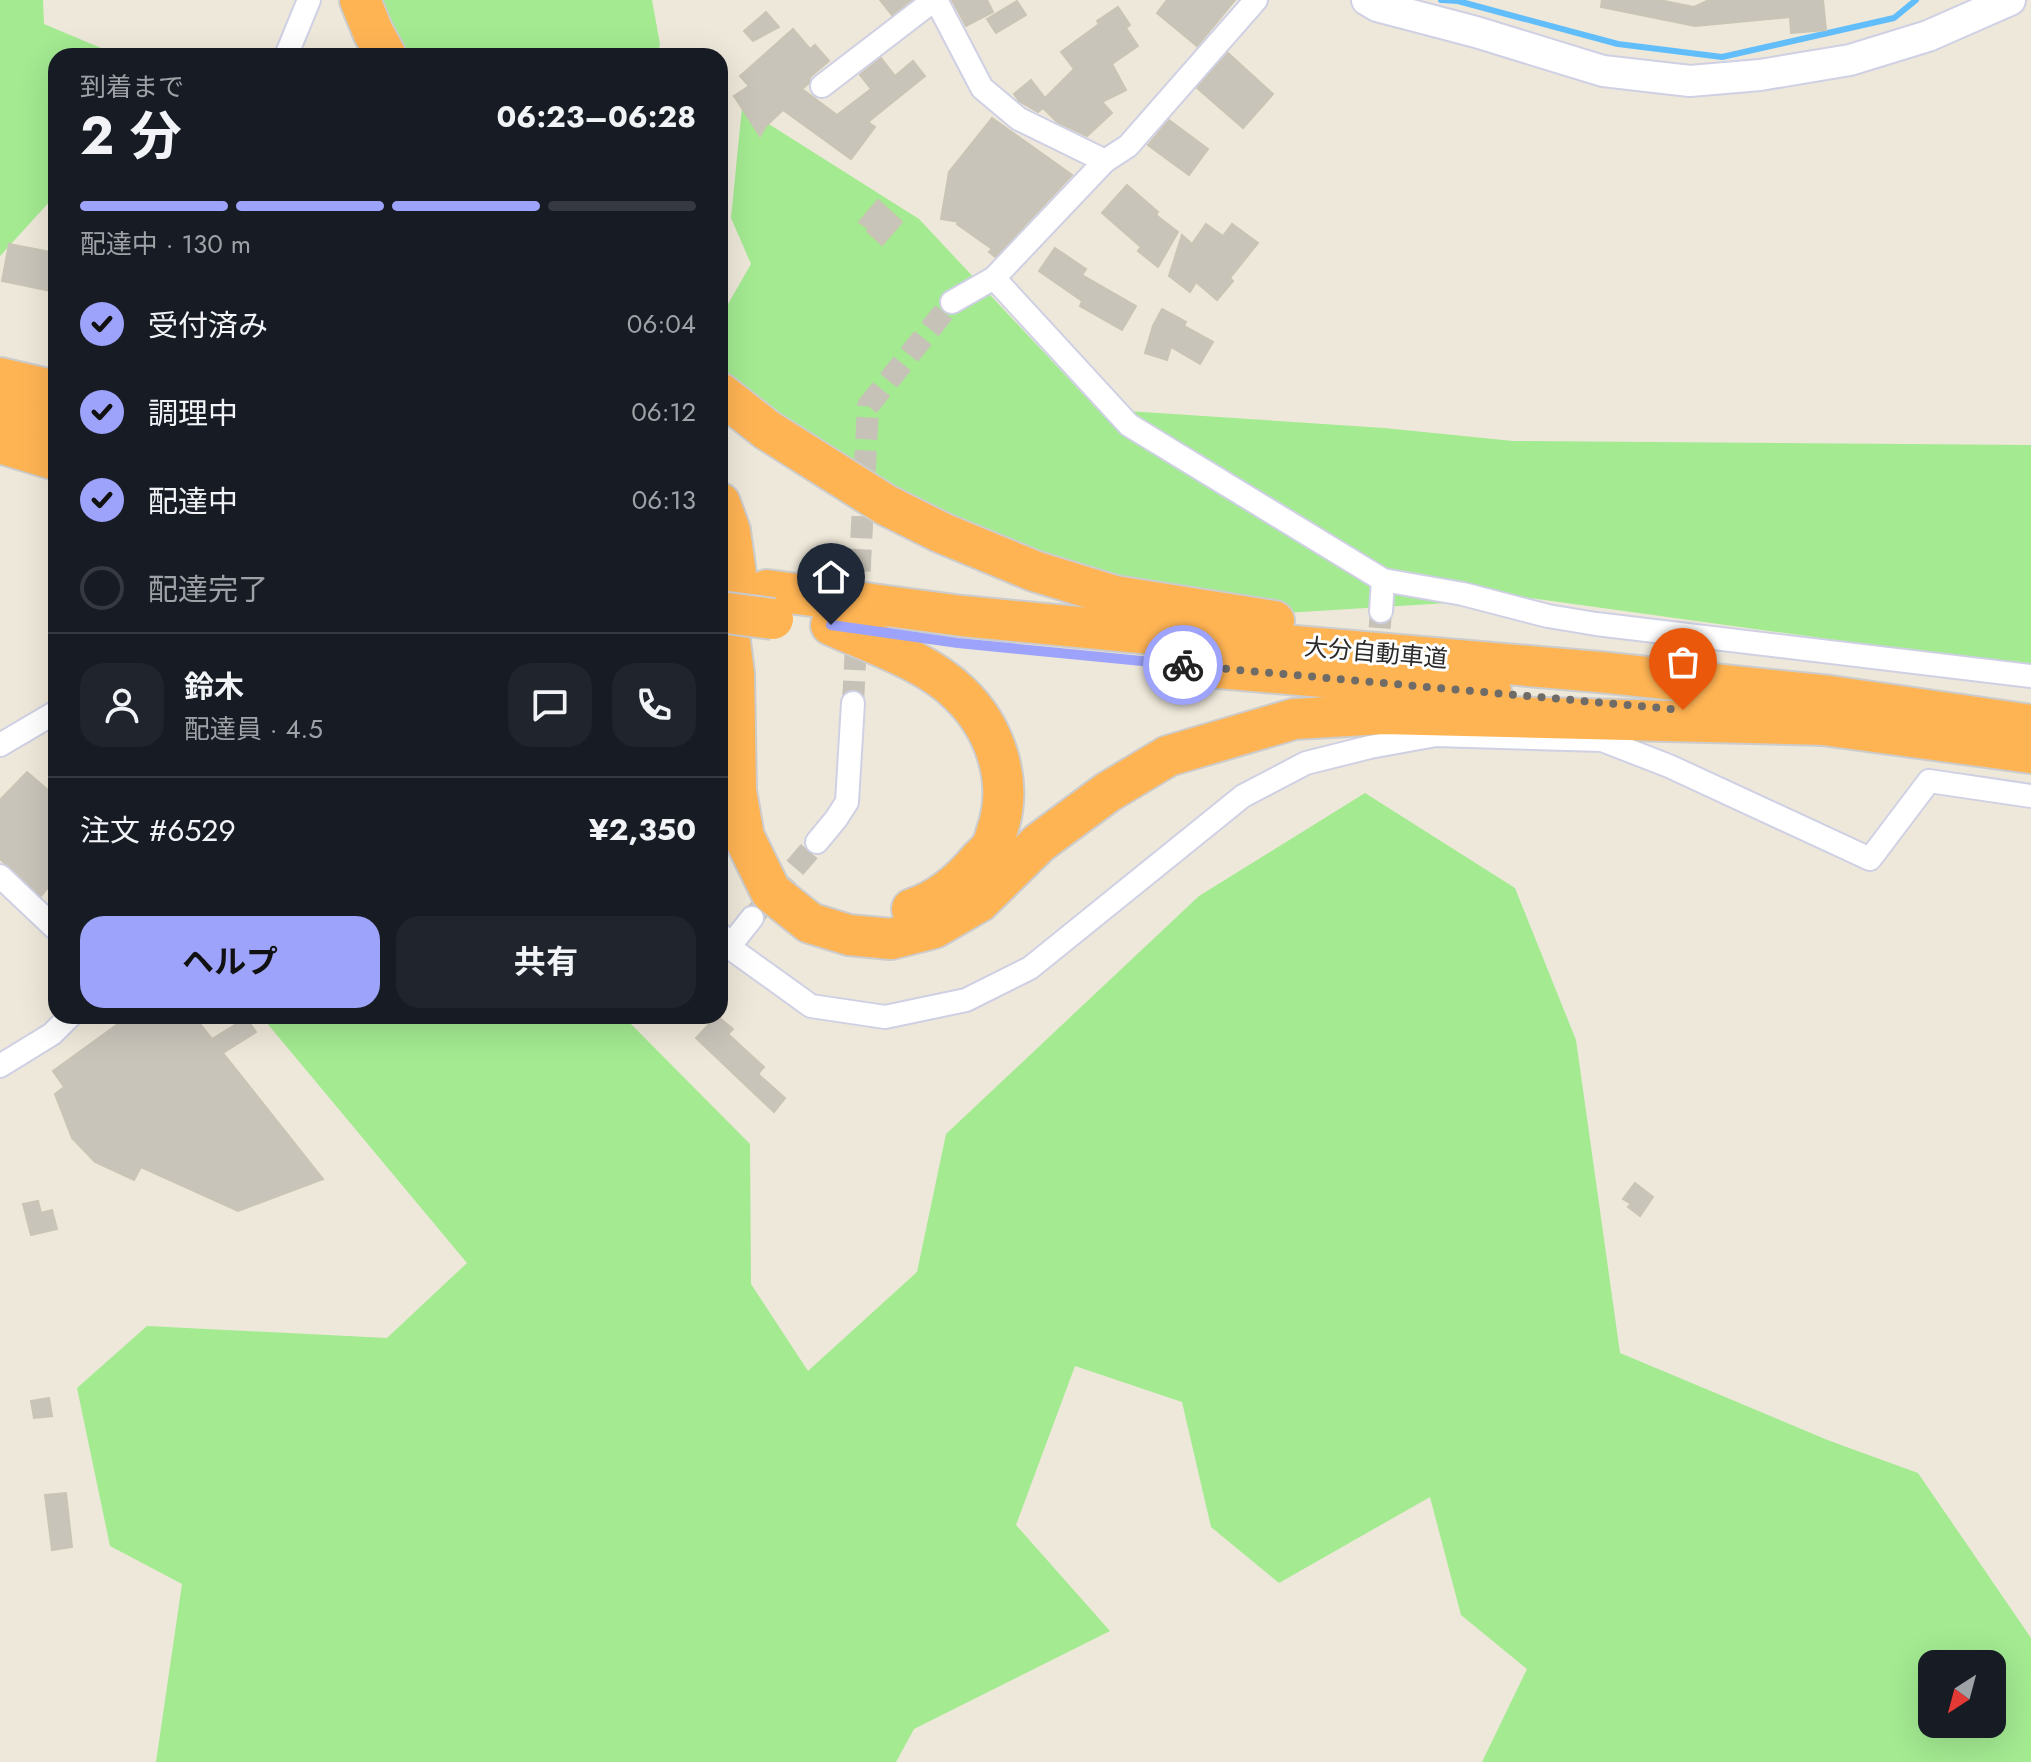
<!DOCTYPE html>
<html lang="ja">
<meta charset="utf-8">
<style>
:root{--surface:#171b24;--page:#20242c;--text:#f1f3f6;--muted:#9ea1a6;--line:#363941;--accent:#9da3fa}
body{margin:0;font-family:Jost,"Noto Sans JP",sans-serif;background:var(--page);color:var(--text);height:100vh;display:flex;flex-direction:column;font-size:30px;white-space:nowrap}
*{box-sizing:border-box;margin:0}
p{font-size:26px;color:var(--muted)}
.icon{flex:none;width:44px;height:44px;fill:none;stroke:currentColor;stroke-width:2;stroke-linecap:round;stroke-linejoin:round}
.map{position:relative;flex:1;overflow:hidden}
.details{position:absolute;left:48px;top:48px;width:680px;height:976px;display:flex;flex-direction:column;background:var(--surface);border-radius:24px;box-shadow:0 8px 32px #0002}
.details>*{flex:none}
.needle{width:52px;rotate:216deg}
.controls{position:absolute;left:1918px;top:1650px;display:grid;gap:16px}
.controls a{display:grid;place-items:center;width:88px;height:88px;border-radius:16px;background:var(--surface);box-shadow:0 8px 32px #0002;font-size:40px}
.pin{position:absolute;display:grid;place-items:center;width:68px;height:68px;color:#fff;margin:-82px -34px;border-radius:50% 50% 50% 0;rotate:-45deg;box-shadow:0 0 8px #0007}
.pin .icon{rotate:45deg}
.courier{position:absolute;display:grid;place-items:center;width:80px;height:80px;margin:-40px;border:6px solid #9da3fa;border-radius:50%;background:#fff;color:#222;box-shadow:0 2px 10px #0007}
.overview em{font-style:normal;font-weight:700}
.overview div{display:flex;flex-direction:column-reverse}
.overview{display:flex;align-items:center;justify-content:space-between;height:136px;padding:0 32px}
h1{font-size:52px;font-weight:700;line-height:60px}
.bar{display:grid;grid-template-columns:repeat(4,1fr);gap:12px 8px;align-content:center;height:96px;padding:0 32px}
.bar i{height:10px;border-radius:6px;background:var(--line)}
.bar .selected{background:var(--accent)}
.bar p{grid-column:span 4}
.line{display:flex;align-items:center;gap:20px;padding:0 32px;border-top:2px solid var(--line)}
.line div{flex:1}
.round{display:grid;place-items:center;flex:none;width:84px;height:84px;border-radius:24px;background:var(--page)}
ol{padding:0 32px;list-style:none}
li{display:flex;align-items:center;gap:24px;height:88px}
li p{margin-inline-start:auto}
li .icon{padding:8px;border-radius:50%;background:var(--accent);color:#111;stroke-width:4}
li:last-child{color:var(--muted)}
li i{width:44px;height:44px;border:4px solid var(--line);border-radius:50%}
.button{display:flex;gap:16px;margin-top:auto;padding:16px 32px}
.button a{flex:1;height:92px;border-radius:24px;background:var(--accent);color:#111;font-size:32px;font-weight:700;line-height:92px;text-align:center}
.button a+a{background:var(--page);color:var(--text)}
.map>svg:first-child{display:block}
</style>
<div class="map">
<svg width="2031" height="1762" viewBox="0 0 2031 1762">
<rect width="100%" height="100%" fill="#eee8da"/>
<g fill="#a3ea91" fill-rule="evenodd">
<path d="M0,0h43l1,24 76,32h-64v144l-4,-1 -52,57z"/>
<path d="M371,0h281l8,44 -3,12h-263z"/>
<path d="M742,107l177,112 178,190 287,19 129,13 518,4v220l-43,-4 -458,-63 -246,15 -147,-27 -238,-87 -179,-119v-62l31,-54 -20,-46z"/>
<path d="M1365,793l150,95 61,152 44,313 210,88 88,32 113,165v124h-549l45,-93 -66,-54 -31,-118 -151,86 -68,-56 -29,-125 -107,-36 -59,159 94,106 -196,98 -18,33h-740l26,-178 -72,-38 -33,-158 70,-62 240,12 80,-75 -206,-247h362l127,128 1,140 57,87 109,-99 29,-138 253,-238zM1992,1664v60h-60v-60z"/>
</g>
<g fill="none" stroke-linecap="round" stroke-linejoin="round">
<path stroke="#62befb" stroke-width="6" d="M1441,0l17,1 160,43 104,13 172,-39 22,-18"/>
</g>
<g fill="#c9c4ba" stroke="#c9c4b4" stroke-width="2">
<path d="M880,0h31l-19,15z"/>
<path d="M952,0h35l6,12 -27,14z"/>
<path d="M1167,0h68l-38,46 -40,-33z"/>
<path d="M1602,0h57l35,7 15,-7h114l3,30 -35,3 -1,-16 -95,9 -94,-19z"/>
<path d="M1017,1l9,14 -30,18 -9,-14z"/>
<path d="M1118,7l12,18 -4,3 12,18 -26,18 14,26 -24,12 10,11 -25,23 -30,-14 -14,-14 -5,4 -19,-11 -5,-7 17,-14 14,18 29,-29 -13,-17 38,-28 -2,-3z"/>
<path d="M766,12l13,15 -26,14 -9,-10z"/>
<path d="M793,29l17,20 5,-4 14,16 -19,16 -1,6 -7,6 35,26 34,-26 -11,-14 21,-17 14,18 18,-15 12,15 -57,46 7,5 -24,32 -68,-49 -17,16 -6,10 -26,-40 15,-10 -9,-10z"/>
<path d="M1228,53l45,41 -30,34 -46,-40z"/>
<path d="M992,118l80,57 -77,82 -6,-5 3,-3 -35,-25 2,-2 -18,-3 8,-47z"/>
<path d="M1169,120l39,29 -19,26 -41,-30z"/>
<path d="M1127,185l31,27 -2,3 22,17 -20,35 -20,-16 3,-4 -39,-34z"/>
<path d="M878,200l24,22 -20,23 -15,-14 2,-2 -10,-7z"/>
<path d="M1206,224l17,12 9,-12 26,19 -28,35 3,3 -16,19 -21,-18 -6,10 -21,-16 13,-41 10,9z"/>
<path d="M9,244l47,9v39l-54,-11z"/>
<path d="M1055,248l31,21 -4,6 54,31 -14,24 -42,-24 2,-5 -43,-30z"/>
<path d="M1162,309l24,13 -2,4 29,16 -13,22 -29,-17 -4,13 -22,-7 8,-27z"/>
<path d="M27,772l29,25v81l-15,18 -41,-37v-59z"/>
<path d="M129,1016h65l18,23 34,-21 10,14 -33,21 100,126 -85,32 -97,-44 -7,13 -39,-18 -23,-24 -17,-44 9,-7 -11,-16z"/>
<path d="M717,1016l16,13 -5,5 36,33 -6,7 27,24 -11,14 -78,-74z"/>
<path d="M1635,1183l18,14 -13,19 -12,-9 3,-3 -8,-5z"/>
<path d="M38,1201l3,12 11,-3 5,19 -26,6 -8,-31z"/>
<path d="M49,1398l3,18 -18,2 -3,-17z"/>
<path d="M66,1493l6,54 -20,3 -7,-55z"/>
</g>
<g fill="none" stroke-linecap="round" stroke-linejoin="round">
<g stroke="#c7c2b7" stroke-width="22" stroke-dasharray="22 11" stroke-linecap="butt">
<path d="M1377,661l4,-50"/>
<path d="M853,703l15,-297 84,-104"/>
<path d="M752,918l65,-76"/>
</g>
<defs>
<g id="street">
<path d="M936,0l46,88 37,31 86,42"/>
<path d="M286,56l23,-56"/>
<path d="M822,86l112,-86"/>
<path d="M994,278l135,147 254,155 80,14 85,22 48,8 435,52"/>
<path d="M952,302l42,-24 111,-117 23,-15 128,-146"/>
<path d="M1381,611l2,-31"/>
<path d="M0,745l56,-33"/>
<path d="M817,842l19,-23 11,-17 6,-99"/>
<path d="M0,876l56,53"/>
<path d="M720,934l9,13 82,59 74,11 81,-17 64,-32 213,-172 63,-33 64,-16 66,-12 166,5 67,26 201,93 59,-78 102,15"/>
<path d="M729,947l23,-29"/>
<path d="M0,1066l52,-32 18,-18"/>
</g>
<path id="secondary" d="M1367,0l10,6 99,26 127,39 87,10 70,-6 90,-15 78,-24 82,-36"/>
<g id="highway">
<path d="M360,0l13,32 13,24"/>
<path d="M0,378l56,13"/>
<path d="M720,393l47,37 119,75 56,28 92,38 81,25 159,25"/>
<path d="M0,413l56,18"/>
<path d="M0,443l56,17"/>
<path d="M720,503l10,28 8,58"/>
<path d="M720,560l14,114 2,117 8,46 27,55 39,31 39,12 42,4 43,-11 45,-26 60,-59 69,-51 60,-36 126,-37 89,-5 443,11"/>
<path d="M767,590l195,26 168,16 469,40 231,24 201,29"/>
<path d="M831,625c42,19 96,36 129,69 35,34 53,86 38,134 -2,5 -3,12 -6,17 -2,5 -8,10 -12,14 -19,23 -40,41 -68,50"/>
<path d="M1196,666l295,26"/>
<path d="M1801,722l230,31"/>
</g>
</defs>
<use href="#street" stroke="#cfd0e4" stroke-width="26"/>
<use href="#secondary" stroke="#cfd0e4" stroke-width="34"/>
<use href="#highway" stroke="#ccc" stroke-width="44"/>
<use href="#street" stroke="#fff" stroke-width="22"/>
<use href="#secondary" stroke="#fff" stroke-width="30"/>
<use href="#highway" stroke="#ffb454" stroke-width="40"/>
<defs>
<path id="highway-bridge" d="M720,612l53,7"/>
</defs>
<use href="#highway-bridge" stroke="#ccc" stroke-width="44" stroke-linecap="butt"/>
<use href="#highway-bridge" stroke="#ffb454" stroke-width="40"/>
</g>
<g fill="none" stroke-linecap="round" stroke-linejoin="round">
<path stroke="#6f6c68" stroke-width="8" stroke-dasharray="0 14.4" d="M1183,665l500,45"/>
<path stroke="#9da3fa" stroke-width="10" d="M831,625l127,18 225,22"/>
</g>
<g text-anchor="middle" stroke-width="6" stroke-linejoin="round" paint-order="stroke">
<g font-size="24" fill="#2a2a2a" stroke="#fff">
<text transform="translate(1376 653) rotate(5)" y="8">大分自動車道</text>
</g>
</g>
</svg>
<div class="controls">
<a><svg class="needle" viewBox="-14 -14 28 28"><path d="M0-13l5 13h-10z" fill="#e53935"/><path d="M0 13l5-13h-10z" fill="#9ea1a6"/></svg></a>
</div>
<div class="pin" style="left:1683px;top:710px;background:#ea580c"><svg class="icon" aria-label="bag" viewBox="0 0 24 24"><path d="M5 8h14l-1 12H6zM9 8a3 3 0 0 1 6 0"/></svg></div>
<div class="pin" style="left:831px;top:625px;background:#1f2937"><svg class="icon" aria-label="home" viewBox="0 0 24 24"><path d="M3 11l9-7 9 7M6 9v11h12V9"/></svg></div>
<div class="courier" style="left:1183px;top:665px"><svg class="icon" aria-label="bike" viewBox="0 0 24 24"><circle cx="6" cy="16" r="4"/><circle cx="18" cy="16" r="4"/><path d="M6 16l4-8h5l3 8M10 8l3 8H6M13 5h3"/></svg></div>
<section class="details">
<div class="overview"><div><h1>2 分</h1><p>到着まで</p></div><em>06:23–06:28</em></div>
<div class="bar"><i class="selected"></i><i class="selected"></i><i class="selected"></i><i></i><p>配達中 · 130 m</p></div>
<ol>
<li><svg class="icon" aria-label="check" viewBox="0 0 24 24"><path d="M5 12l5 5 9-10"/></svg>受付済み<p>06:04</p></li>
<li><svg class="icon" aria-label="check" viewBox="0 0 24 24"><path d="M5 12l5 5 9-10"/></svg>調理中<p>06:12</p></li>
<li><svg class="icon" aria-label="check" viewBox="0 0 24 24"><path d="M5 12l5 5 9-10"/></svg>配達中<p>06:13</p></li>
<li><i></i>配達完了</li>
</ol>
<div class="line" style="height:144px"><a class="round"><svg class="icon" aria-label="person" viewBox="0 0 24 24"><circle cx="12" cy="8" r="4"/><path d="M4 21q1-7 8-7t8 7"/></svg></a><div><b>鈴木</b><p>配達員 · 4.5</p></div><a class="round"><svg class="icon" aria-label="chat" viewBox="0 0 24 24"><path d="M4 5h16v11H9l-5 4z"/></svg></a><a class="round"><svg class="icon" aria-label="phone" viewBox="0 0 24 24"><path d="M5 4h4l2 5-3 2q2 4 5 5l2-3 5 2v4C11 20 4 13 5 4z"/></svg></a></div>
<div class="line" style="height:104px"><div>注文 #6529</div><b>¥2,350</b></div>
<div class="button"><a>ヘルプ</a><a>共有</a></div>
</section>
</div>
